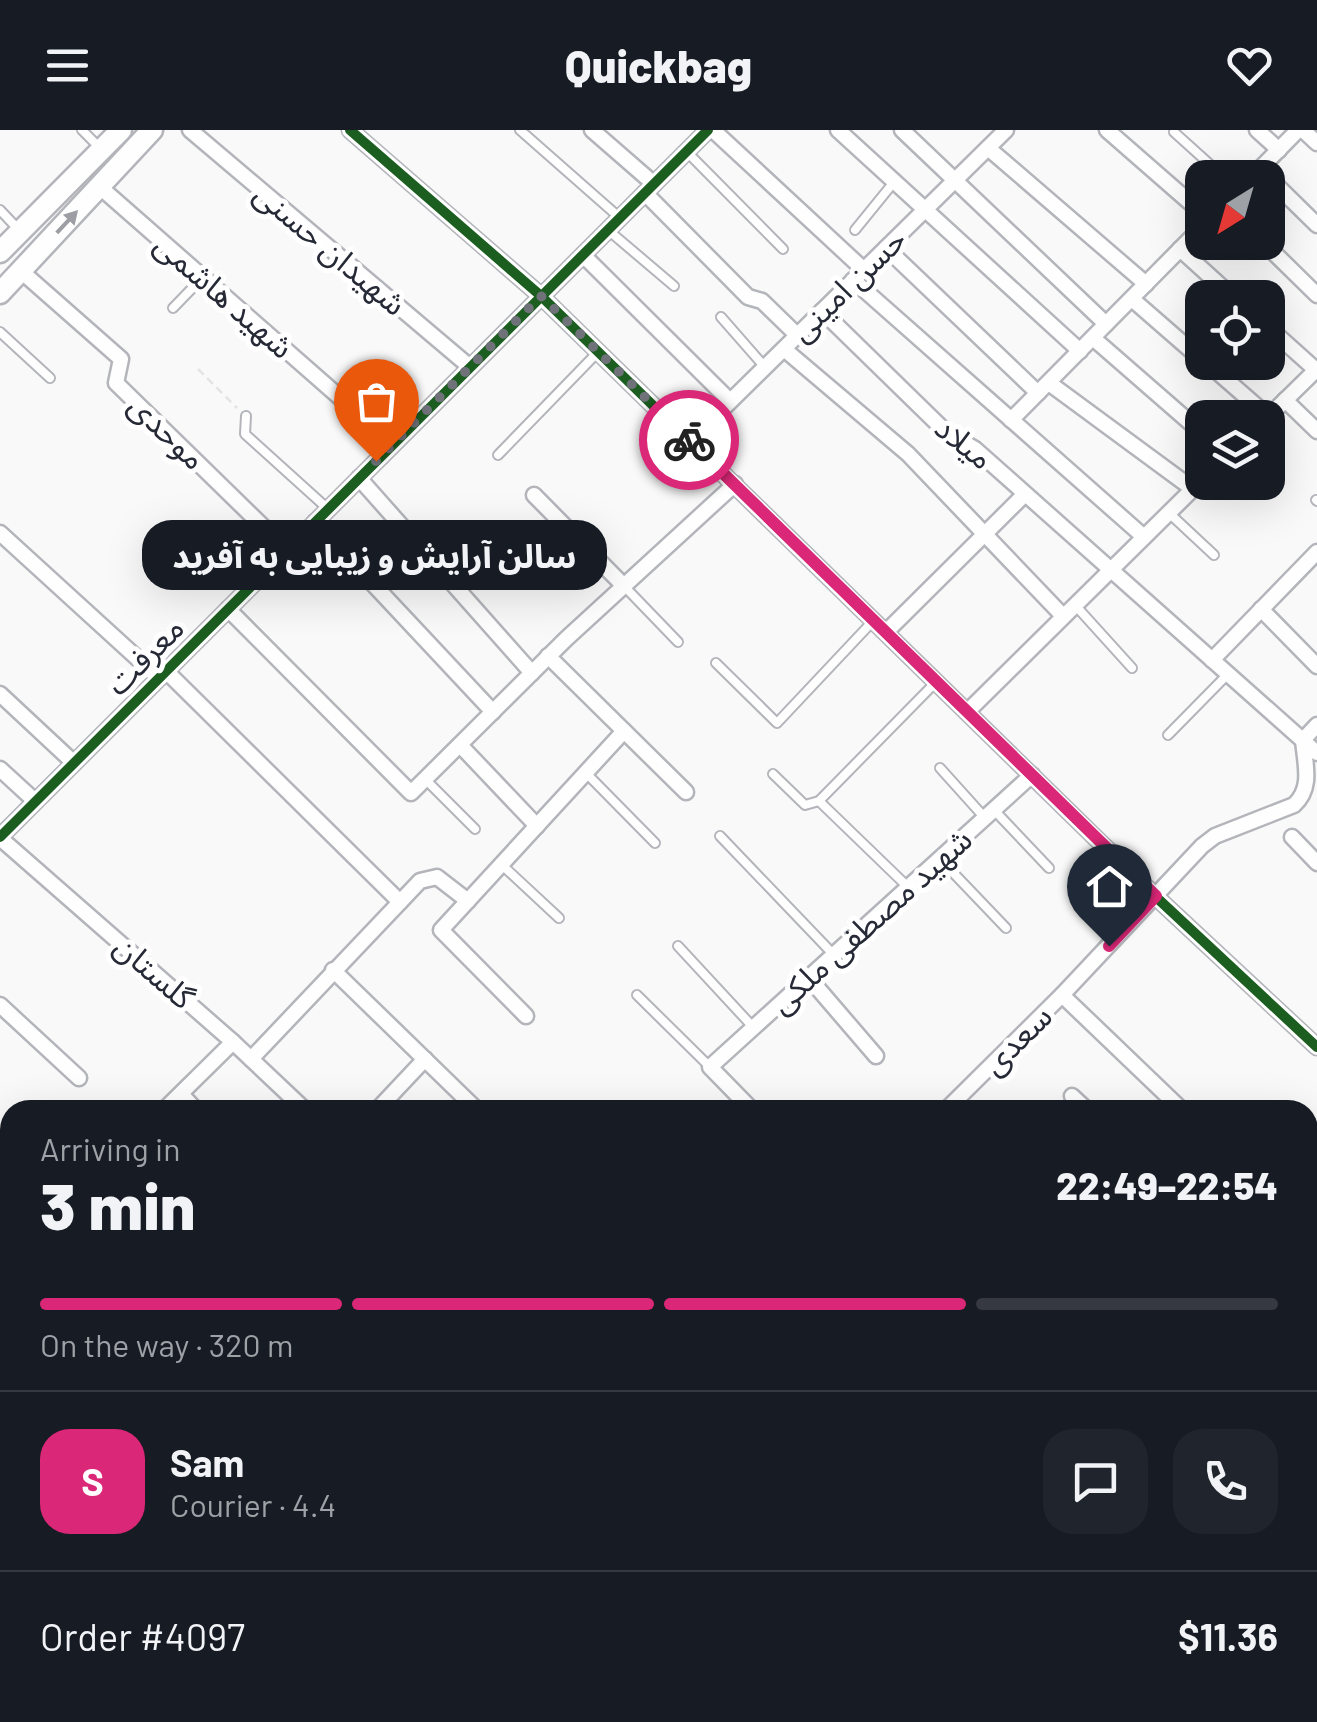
<!DOCTYPE html>
<meta charset="utf-8">
<style>
:root{--surface:#171b24;--page:#20242c;--text:#f1f3f6;--muted:#9ea1a6;--line:#363941;--accent:#db2777}
body{margin:0;font-family:Barlow,"Noto Sans Arabic",sans-serif;background:var(--page);color:var(--text);height:100vh;display:flex;flex-direction:column;font-size:38px;white-space:nowrap}
*{box-sizing:border-box;margin:0}
p{font-size:32px;color:var(--muted)}
.icon{flex:none;width:55px;height:55px;fill:none;stroke:currentColor;stroke-width:2;stroke-linecap:round;stroke-linejoin:round}
.map{position:relative;flex:1;overflow:hidden}
.details{position:absolute;left:0px;top:970px;width:1318px;height:622px;display:flex;flex-direction:column;background:var(--surface);border-radius:30px 30px 0 0;box-shadow:0 10px 40px #0002}
.details>*{flex:none}
.needle{width:65px;rotate:217deg}
.buttons{position:absolute;left:1185px;top:30px;display:grid;gap:20px}
.buttons a{display:grid;place-items:center;width:100px;height:100px;border-radius:20px;background:var(--surface);box-shadow:0 10px 40px #0002;font-size:50px}
.pin{position:absolute;display:grid;place-items:center;width:85px;height:85px;color:#fff;margin:-102px -42px;border-radius:50% 50% 50% 0;rotate:-45deg;box-shadow:0 0 10px #0007}
.pin .icon{rotate:45deg}
.courier{position:absolute;display:grid;place-items:center;width:100px;height:100px;margin:-50px;border:8px solid #db2777;border-radius:50%;background:#fff;color:#222;box-shadow:0 2px 12px #0007}
.bubble{position:absolute;height:70px;border-radius:30px;background:var(--surface);box-shadow:0 10px 40px #0002;font-size:32px;font-weight:800;line-height:70px;text-align:center}
.headline em{font-style:normal;font-weight:800}
.headline div{display:flex;flex-direction:column-reverse}
.headline{display:flex;align-items:center;justify-content:space-between;height:170px;padding:0 40px}
h1{font-size:65px;font-weight:800;line-height:75px}
.bar{display:grid;grid-template-columns:repeat(4,1fr);gap:15px 10px;align-content:center;height:120px;padding:0 40px}
.bar i{height:12px;border-radius:8px;background:var(--line)}
.bar .current{background:var(--accent)}
.bar p{grid-column:span 4}
.line{display:flex;align-items:center;gap:25px;padding:0 40px;border-top:2px solid var(--line)}
.line div{flex:1}
.round{display:grid;place-items:center;flex:none;width:105px;height:105px;border-radius:30px;background:var(--page)}
header{display:flex;justify-content:space-between;align-items:center;height:130px;padding:0 40px;background:var(--surface);font-size:45px;font-weight:800}
.map>svg:first-child{display:block}
</style>
<header><svg class="icon" aria-label="menu" viewBox="0 0 24 24"><path d="M4 6h16M4 12h16M4 18h16"/></svg>Quickbag<svg class="icon" aria-label="heart" viewBox="0 0 24 24"><path d="M12 20l-8-8c-3-5 5-10 8-4 3-6 11-1 8 4z"/></svg></header>
<div class="map">
<svg width="1317" height="1592" viewBox="0 0 1317 1592">
<rect width="100%" height="100%" fill="#f9f9f9"/>
<path fill="#d9dff5" d="M1317,1328v264h-236l9,-10h218v-244z"/>
<g fill="none" stroke-linecap="round" stroke-linejoin="round">
<defs>
<g id="lane">
<path d="M82,0l18,18"/>
<path d="M520,0l100,88"/>
<path d="M1174,2l51,46"/>
<path d="M686,21l97,98"/>
<path d="M0,80l18,19"/>
<path d="M608,100l66,56"/>
<path d="M855,100l39,-48"/>
<path d="M173,178l30,-31"/>
<path d="M721,187l43,49"/>
<path d="M0,202l50,46"/>
<path d="M246,286l-1,18 83,75"/>
<path d="M1268,318l5,7"/>
<path d="M498,325l100,-103"/>
<path d="M1316,370l1,1"/>
<path d="M1169,383l45,42"/>
<path d="M624,456l54,56"/>
<path d="M1075,475l57,63"/>
<path d="M716,533l61,60 97,-103"/>
<path d="M1168,605l60,-61"/>
<path d="M940,638l45,50"/>
<path d="M586,643l69,70"/>
<path d="M773,644l32,31 14,-4 90,87"/>
<path d="M425,649l50,50"/>
<path d="M819,671l117,-119"/>
<path d="M994,680l55,58"/>
<path d="M720,706l114,119"/>
<path d="M940,729l66,69"/>
<path d="M502,735l57,53"/>
<path d="M678,816l75,81"/>
<path d="M637,865l73,72"/>
</g>
<g id="street">
<path d="M190,0l280,237"/>
<path d="M350,0l191,166 615,601 161,150"/>
<path d="M592,0l62,54"/>
<path d="M713,0l151,140"/>
<path d="M838,0l242,221"/>
<path d="M902,0l204,194"/>
<path d="M1107,0l95,83"/>
<path d="M1257,0l22,20"/>
<path d="M1303,0l14,13"/>
<path d="M988,18l158,136"/>
<path d="M1260,39l57,56"/>
<path d="M1251,48l47,-48"/>
<path d="M100,57l293,257"/>
<path d="M645,63l103,104 14,4 35,34"/>
<path d="M1263,112l54,53"/>
<path d="M886,118l152,145"/>
<path d="M1180,119l54,49"/>
<path d="M583,125l147,146"/>
<path d="M21,141l100,88 -5,24 171,167"/>
<path d="M853,150l291,257"/>
<path d="M1132,169l70,61"/>
<path d="M822,181l124,121 29,17 342,304"/>
<path d="M1268,197l48,43"/>
<path d="M1093,208l109,95"/>
<path d="M784,219l124,105 155,162"/>
<path d="M1206,232l62,54"/>
<path d="M1049,253l144,106"/>
<path d="M1285,270l32,31"/>
<path d="M1267,288l50,-49"/>
<path d="M1011,290l191,-193"/>
<path d="M690,311l316,-311"/>
<path d="M359,348l173,195"/>
<path d="M534,365l90,91"/>
<path d="M315,392l178,190"/>
<path d="M0,403l159,145"/>
<path d="M228,479l183,184 155,-154 169,-155"/>
<path d="M1261,479l56,57"/>
<path d="M886,502l139,-138"/>
<path d="M548,526l138,136"/>
<path d="M1212,530l105,-108"/>
<path d="M166,541l234,231"/>
<path d="M0,564l74,69"/>
<path d="M967,582l235,-232"/>
<path d="M460,615l77,81"/>
<path d="M0,639l35,32"/>
<path d="M0,707l708,-707"/>
<path d="M1292,707l25,26"/>
<path d="M0,708l233,204 72,68"/>
<path d="M333,840l144,140"/>
<path d="M809,848l67,78"/>
<path d="M1062,865l120,115"/>
<path d="M0,875l79,73"/>
<path d="M526,886l-85,-86 183,-199"/>
<path d="M251,929l169,-178 17,-4 31,24"/>
<path d="M182,965l14,15"/>
<path d="M1072,966l15,14"/>
<path d="M164,980l69,-68"/>
<path d="M377,980l48,-51"/>
<path d="M752,980l-42,-43 322,-292"/>
<path d="M946,980l116,-115 140,-149 13,-10 79,-31c19,-17 11,-41 9,-65l14,-15"/>
<path d="M1308,997l9,7"/>
<path d="M0,1041l10,10"/>
<path d="M0,1134l10,-9"/>
<path d="M0,1165l10,11"/>
<path d="M0,1232l1,2"/>
<path d="M1308,1263l9,-12"/>
<path d="M496,1582l11,10"/>
<path d="M234,1592l8,-10"/>
<path d="M528,1592l11,-10"/>
<path d="M1031,1592l8,-10"/>
</g>
<g id="secondary">
<path d="M0,122l121,-122"/>
<path d="M0,163l152,-163"/>
</g>
</defs>
<use href="#lane" stroke="#b3b5bb" stroke-width="12"/>
<use href="#street" stroke="#b3b5bb" stroke-width="19"/>
<use href="#secondary" stroke="#b3b5bb" stroke-width="25"/>
<path stroke="#e4e4e4" stroke-width="2.5" stroke-dasharray="8 5" stroke-linecap="butt" d="M198,239l39,39"/>
<use href="#lane" stroke="#fefefe" stroke-width="8"/>
<use href="#street" stroke="#fefefe" stroke-width="14"/>
<use href="#secondary" stroke="#fefefe" stroke-width="20"/>
<defs>
<g id="cycleway">
<path d="M350,0l191,166 615,601 161,150"/>
<path d="M0,707l708,-707"/>
</g>
</defs>
<use href="#cycleway" stroke="#fff" stroke-width="16"/>
<use href="#cycleway" stroke="#1b5e20" stroke-width="10"/>
</g>
<defs><path id="oneway-solid" d="M-6-.8H1V-3.2L6.5 0L1 3.2V.8H-6Z" transform="scale(2.5)"/></defs>
<use fill="#9d9ea4" href="#oneway-solid" transform="translate(67 92) rotate(-47)"/>
<g fill="none" stroke-linecap="round" stroke-linejoin="round">
<path stroke="#70727a" stroke-width="10" stroke-dasharray="0 18" d="M376,331l165,-165 148,144"/>
<path stroke="#db2777" stroke-width="12" d="M689,310l467,456 -47,50"/>
</g>
<g text-anchor="middle" stroke-width="10" stroke-linejoin="round" paint-order="stroke">
<g font-size="32" fill="#262936" stroke="#fff">
<text transform="translate(330 119) rotate(40)" y="11">شهیدان حسنی</text>
<text transform="translate(848 155) rotate(-44)" y="11">حسن امینی</text>
<text transform="translate(224 166) rotate(41)" y="11">شهید هاشمی</text>
<text transform="translate(167 302) rotate(44)" y="11">موحدی</text>
<text transform="translate(964 313) rotate(39)" y="11">میلاد</text>
<text transform="translate(145 526) rotate(-45)" y="11">معرفت</text>
<text transform="translate(871 791) rotate(-42)" y="11">شهید مصطفی ملکی</text>
<text transform="translate(154 842) rotate(41)" y="11">گلستان</text>
<text transform="translate(1017 910) rotate(-45)" y="11">سعدی</text>
</g>
</g>
</svg>
<div class="buttons">
<a><svg class="needle" viewBox="-14 -14 28 28"><path d="M0-13l5 13h-10z" fill="#e53935"/><path d="M0 13l5-13h-10z" fill="#9ea1a6"/></svg></a>
<a><svg class="icon" aria-label="locate" viewBox="0 0 24 24"><circle cx="12" cy="12" r="6"/><path d="M12 2v4M12 18v4M2 12h4M18 12h4"/></svg></a>
<a><svg class="icon" aria-label="layers" viewBox="0 0 24 24"><path d="M12 4l9 5-9 5-9-5zM3 14l9 5 9-5"/></svg></a>
</div>
<div class="pin" style="left:376px;top:331px;background:#ea580c"><svg class="icon" aria-label="bag" viewBox="0 0 24 24"><path d="M5 8h14l-1 12H6zM9 8a3 3 0 0 1 6 0"/></svg></div>
<div class="pin" style="left:1109px;top:816px;background:#1f2937"><svg class="icon" aria-label="home" viewBox="0 0 24 24"><path d="M3 11l9-7 9 7M6 9v11h12V9"/></svg></div>
<div class="courier" style="left:689px;top:310px"><svg class="icon" aria-label="bike" viewBox="0 0 24 24"><circle cx="6" cy="16" r="4"/><circle cx="18" cy="16" r="4"/><path d="M6 16l4-8h5l3 8M10 8l3 8H6M13 5h3"/></svg></div>
<div class="bubble" style="left:142px;top:390px;width:465px">سالن آرایش و زیبایی به آفرید</div>
<section class="details">
<div class="headline"><div><h1>3 min</h1><p>Arriving in</p></div><em>22:49–22:54</em></div>
<div class="bar"><i class="current"></i><i class="current"></i><i class="current"></i><i></i><p>On the way · 320 m</p></div>
<div class="line" style="height:180px"><b class="round" style="background:var(--accent);color:#fff">S</b><div><b>Sam</b><p>Courier · 4.4</p></div><a class="round"><svg class="icon" aria-label="chat" viewBox="0 0 24 24"><path d="M4 5h16v11H9l-5 4z"/></svg></a><a class="round"><svg class="icon" aria-label="phone" viewBox="0 0 24 24"><path d="M5 4h4l2 5-3 2q2 4 5 5l2-3 5 2v4C11 20 4 13 5 4z"/></svg></a></div>
<div class="line" style="height:130px"><div>Order #4097</div><b>$11.36</b></div>
</section>
</div>
